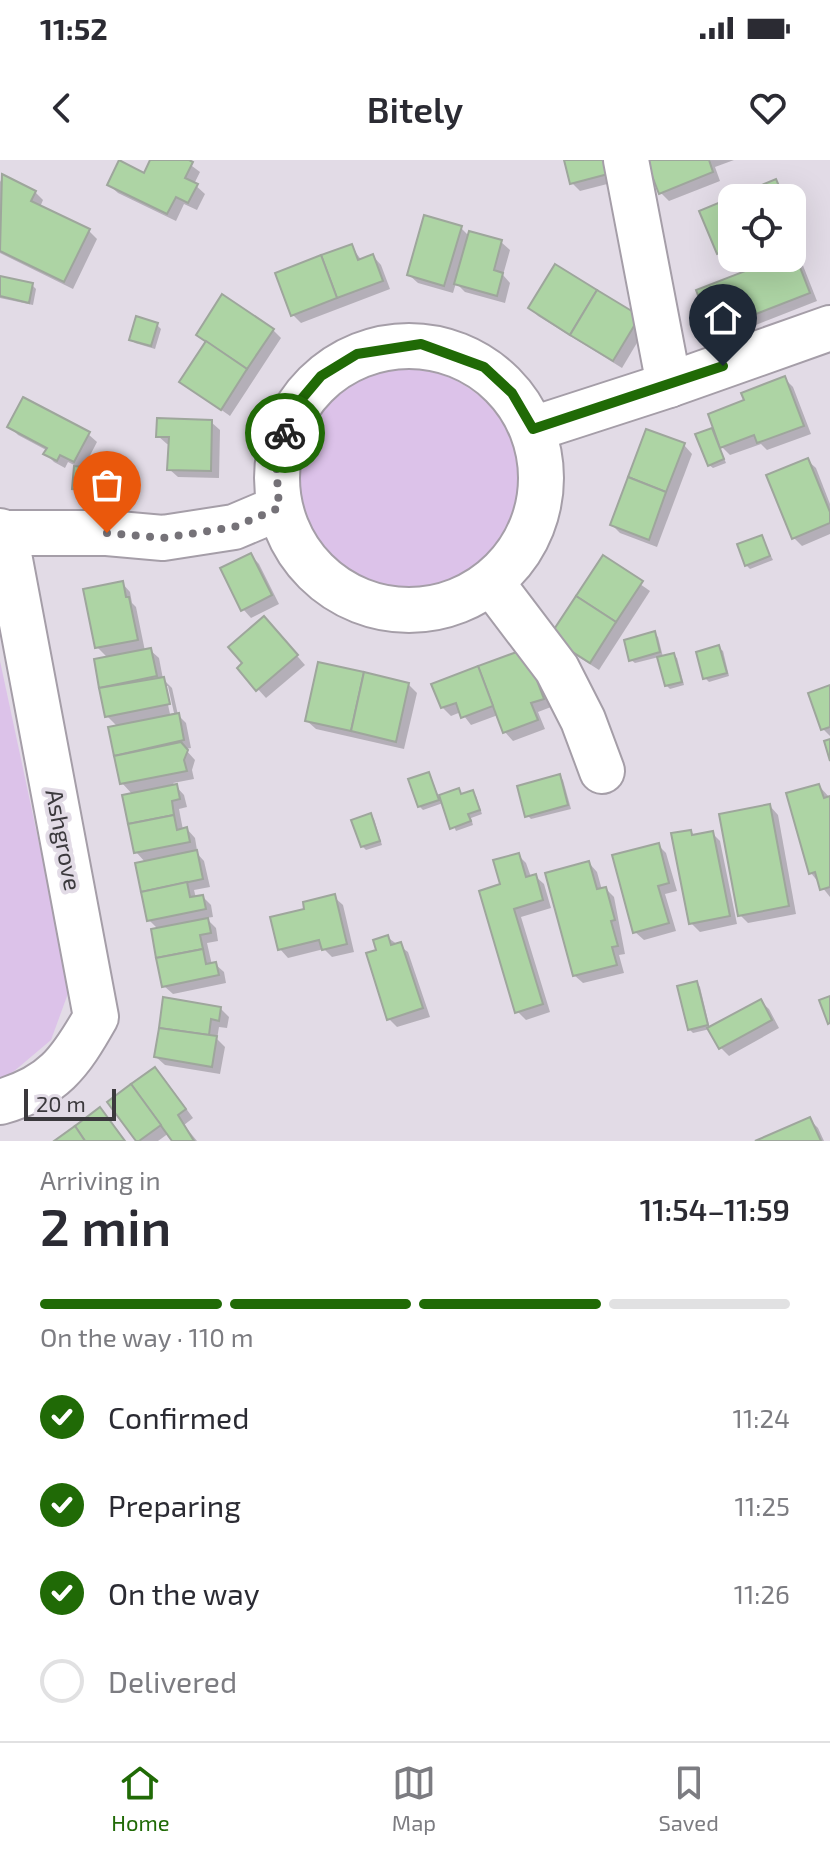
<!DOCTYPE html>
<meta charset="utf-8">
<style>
:root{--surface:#fff;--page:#f2f2f3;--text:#2b2b33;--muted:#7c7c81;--line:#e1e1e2;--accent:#206a06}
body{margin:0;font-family:"Exo 2",sans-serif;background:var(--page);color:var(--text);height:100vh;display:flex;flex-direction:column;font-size:30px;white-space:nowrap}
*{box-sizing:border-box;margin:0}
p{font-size:26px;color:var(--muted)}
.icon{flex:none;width:44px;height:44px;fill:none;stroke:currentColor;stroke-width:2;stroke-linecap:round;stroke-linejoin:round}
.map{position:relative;height:981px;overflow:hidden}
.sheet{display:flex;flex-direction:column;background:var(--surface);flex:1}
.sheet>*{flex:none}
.buttons{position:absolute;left:718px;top:24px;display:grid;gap:16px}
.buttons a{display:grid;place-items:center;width:88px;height:88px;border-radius:16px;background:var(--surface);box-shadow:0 8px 32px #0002;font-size:40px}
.scale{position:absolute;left:24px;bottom:20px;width:92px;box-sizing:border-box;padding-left:8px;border:4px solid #3b393d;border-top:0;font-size:22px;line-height:28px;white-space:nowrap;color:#3b393d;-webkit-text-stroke:6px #e2dbe6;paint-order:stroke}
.pin{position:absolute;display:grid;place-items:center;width:68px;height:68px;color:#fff;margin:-82px -34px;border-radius:50% 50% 50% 0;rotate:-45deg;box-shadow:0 0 8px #0007}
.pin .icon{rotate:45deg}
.courier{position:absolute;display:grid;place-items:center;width:80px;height:80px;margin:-40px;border:6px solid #206a06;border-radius:50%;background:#fff;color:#222;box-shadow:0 2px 10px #0007}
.overview em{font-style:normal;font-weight:600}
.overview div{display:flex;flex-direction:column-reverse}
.overview{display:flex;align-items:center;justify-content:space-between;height:136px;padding:0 40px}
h1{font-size:52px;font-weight:600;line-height:60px}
.bar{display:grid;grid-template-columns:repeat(4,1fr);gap:12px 8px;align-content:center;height:96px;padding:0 40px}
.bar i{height:10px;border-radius:6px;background:var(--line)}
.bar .on{background:var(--accent)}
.bar p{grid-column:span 4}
ol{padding:0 40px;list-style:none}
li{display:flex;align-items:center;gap:24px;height:88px}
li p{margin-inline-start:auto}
li .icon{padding:8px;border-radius:50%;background:var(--accent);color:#fff;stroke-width:4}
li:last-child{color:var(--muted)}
li i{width:44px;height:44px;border:4px solid var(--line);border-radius:50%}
.status{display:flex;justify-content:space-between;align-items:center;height:56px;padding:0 40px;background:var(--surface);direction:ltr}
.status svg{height:22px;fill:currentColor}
header{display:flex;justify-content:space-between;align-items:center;height:104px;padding:0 40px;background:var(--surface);font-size:36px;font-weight:600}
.dock{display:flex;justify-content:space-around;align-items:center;height:112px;border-top:2px solid var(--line);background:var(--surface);font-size:22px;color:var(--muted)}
.dock a{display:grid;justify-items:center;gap:4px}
.dock .on{color:var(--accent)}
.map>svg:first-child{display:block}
</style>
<div class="status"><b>11:52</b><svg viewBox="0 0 49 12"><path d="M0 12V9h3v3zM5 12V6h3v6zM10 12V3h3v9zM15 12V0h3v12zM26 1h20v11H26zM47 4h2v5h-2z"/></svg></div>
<header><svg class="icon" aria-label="back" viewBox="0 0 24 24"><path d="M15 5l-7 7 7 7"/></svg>Bitely<svg class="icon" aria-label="heart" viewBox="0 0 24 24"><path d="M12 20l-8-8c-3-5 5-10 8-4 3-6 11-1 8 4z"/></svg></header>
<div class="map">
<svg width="830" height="981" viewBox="0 0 830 981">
<rect width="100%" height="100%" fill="#e2dbe6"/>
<g fill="#dcc2e9">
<circle cx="406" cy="322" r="113"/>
<path d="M0,501l70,327 -19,52 -51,43z"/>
</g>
<g fill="#0003" fill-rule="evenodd">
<path d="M152,0h32l16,12 -6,12 11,10 -8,16 -13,-6 -8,17 -58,-28 -9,-8 36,-10z"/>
<path d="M566,0h43l6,22 -35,9 -8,-8z"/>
<path d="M648,0h86l-19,7 5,14 -51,20 -9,-9z"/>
<path d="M3,16l32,16 8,8 -3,7 49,24 8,8 -24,50 -73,-36v-71z"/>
<path d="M775,21l9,8 3,9h-53z"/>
<path d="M732,39v59h3l-8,4 -9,-9z"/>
<path d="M792,49l9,22 -9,3z"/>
<path d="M461,68l9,9 31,5 9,8 -7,25 7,8 -5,20 -40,-11 -9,-9 -3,10 -35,-10 -9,-8z"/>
<path d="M351,86l11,15 11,-5 8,9 9,24 -89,34 -8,-8z"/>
<path d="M794,94l8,9 15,38 -95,37 -8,-8 70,-72h8z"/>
<path d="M0,118l32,7 4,4 -3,16 -33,-7z"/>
<path d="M530,148l117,18 -25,42 -84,-52z"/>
<path d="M157,165l4,4 -6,20 -20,-6 -4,-4z"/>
<path d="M273,170l8,8 -51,78 -49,-35 26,-38 -9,-8z"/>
<path d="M785,219l8,8 18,47 -44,16 -6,-6 -31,11 -12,-12 8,20 -13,5 -4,-3 2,-35 7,8 29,-37z"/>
<path d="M211,262l9,8 -1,48 -41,-1 -9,-8 1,-24 -3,-1 -9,-8z"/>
<path d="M10,267l78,7 9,8 -14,27 39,4 3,4 -1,20 -46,-5 -4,-4 2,-22 -8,-4 -3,6 -11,-6 -8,-8 2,-3 -30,-16z"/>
<path d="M684,285l8,9 -35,93 -37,-14 -8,-8z"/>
<path d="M807,300l9,8 14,36v30l-28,12 -8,-8z"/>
<path d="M761,377l12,23 -23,9 -4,-4z"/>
<path d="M251,395l8,9 20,40 -28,14 -8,-9z"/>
<path d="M603,398l47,33 -51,79 -39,-25z"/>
<path d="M122,423l8,9 2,11 4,4 9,44 5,-1 9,8 4,21 9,9 6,27 8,8 5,25 -6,1 10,11 -3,10 2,9 -21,4 11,12 3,12 -8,2 4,21 4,-1 8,9 2,12h-3l10,11 6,26 -16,3 2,8 7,-1 8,8 2,12 -7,1 10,10 2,13 -11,2 5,22 3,-1 9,8 2,11 -53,11 -9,-8 -5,-56 -10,-10 -3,-57 -10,-11 -3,-57 -11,-12 -11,-55 7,-1 -11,-11 -11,-55 12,-3 -11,-11zM164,526h4l6,27 -4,1z"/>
<path d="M272,467l33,38 -39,33 -27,-30z"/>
<path d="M654,474l4,3 5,20 10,-2 4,3 7,27 -14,4 -4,-4 -7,-28 -24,6 -4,-3z"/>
<path d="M719,488l4,3 6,25 -20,6 -4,-4z"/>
<path d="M533,499l18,48 -13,5 7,17 -32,12 -8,-9 -7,-17 -27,10 -10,-13 -10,4 -9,-9z"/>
<path d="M408,524l9,9 -13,56 -88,-20 -9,-8z"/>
<path d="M830,527v49l-7,-7z"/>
<path d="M429,614l10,23 20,-7 3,4 10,-2 4,4 6,18 -11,4 2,7 -17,6 -13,-28 -20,7 -4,-4z"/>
<path d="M560,617l3,3 8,29 -40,10 -4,-4z"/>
<path d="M819,626l11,12v99l-19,-24z"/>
<path d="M770,646l8,9 18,99 -48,9 -8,-8z"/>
<path d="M370,655l4,4 8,26 -16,5 -4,-4z"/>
<path d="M690,672l5,4 17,-3 8,8 17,83 -37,8 -9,-9z"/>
<path d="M658,685l8,8 11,38 -12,3 11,37 -32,9 -9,-8z"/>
<path d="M518,695l8,8 5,14 4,-1 9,8 7,24 -30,9 29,95 -24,8 -9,-9 -14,-125z"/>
<path d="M589,703l8,9 5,18 4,-1 8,8 11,57 -6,1 5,18 -41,10 -9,-8z"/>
<path d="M334,737l9,8 11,47 -22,5 -8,-8 -36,9 -8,-9 26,-39z"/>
<path d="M387,777l21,15 22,65 -33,10 -8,-8 -11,-68z"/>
<path d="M697,823l3,4 10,42 50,-28 9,8 10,19 -50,28 -8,-8 -11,-19 -17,4 -4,-4z"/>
<path d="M220,848l9,9 -2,11 -8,-1 -2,12 8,8 -5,27 -55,-9 -9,-8z"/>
<path d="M163,917l30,41 -9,7 13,16h-22l-6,-8 -11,8h-20z"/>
<path d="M810,960l8,8 6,13h-64z"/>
</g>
<g fill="#add4a4" stroke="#9ea69c" stroke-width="2">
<path d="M119,0l25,13 6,-13h39l4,2 -8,16 13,6 -10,19 -12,-6 -9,17 -60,-29z"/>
<path d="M564,0h40l4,14 -38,10z"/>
<path d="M646,0h63l4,12 -54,22z"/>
<path d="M2,14l34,17 -5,10 59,28 -26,53 -64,-31z"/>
<path d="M776,19l8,19h-52v50l-15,6 -18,-43z"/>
<path d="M424,55l38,11 -18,60 -37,-11z"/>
<path d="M469,71l33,9 -8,30 9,3 -6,23 -43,-12z"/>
<path d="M352,84l6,16 15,-6 10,27 -46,17 -16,-43z"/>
<path d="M794,92l16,41 -98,38 -16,-41 83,-32h13z"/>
<path d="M321,95l16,43 -46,18 -16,-43z"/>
<path d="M555,104l42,26 -27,45 -42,-27z"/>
<path d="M0,116l33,7 -4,20 -29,-7z"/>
<path d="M597,130l43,26 -27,45 -43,-26z"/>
<path d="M222,134l52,35 -27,40 -51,-34z"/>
<path d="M136,156l22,7 -7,23 -22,-6z"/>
<path d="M206,181l41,28 -26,41 -42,-28z"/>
<path d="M785,216l19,50 -47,17 -3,-8 -34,13 -12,-34 36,-14 -3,-7z"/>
<path d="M23,237l67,35 -16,30 -14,-7 -3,6 -14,-7 4,-6 -40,-21z"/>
<path d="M157,258l55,2 -1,51 -44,-1 2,-33h-13z"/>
<path d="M712,268l12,31 -16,7 -13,-32z"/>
<path d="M646,269l39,14 -19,49 -38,-15z"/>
<path d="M808,298l22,54v11l-38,16 -26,-64z"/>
<path d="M74,306l20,2 -2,23 -20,-2z"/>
<path d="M94,308l29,3 -2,23 -29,-3z"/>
<path d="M628,317l38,15 -17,48 -39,-15z"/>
<path d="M762,375l8,21 -25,10 -8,-22z"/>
<path d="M251,393l21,42 -31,16 -21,-43z"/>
<path d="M603,395l40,26 -27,41 -40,-26z"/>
<path d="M123,421l3,16h3l9,43 -43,8 -12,-59z"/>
<path d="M576,436l40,26 -26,41 -41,-26z"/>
<path d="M264,456l34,39 -42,36 -19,-23 5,-5 -14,-16z"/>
<path d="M655,471l5,21 -31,9 -5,-21z"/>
<path d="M719,485l8,28 -24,6 -7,-27z"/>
<path d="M151,488l6,28 -58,12 -5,-29z"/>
<path d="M525,489l19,50 -13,4 7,17 -35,13 -25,-67z"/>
<path d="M674,493l8,29 -17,4 -8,-29z"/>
<path d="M318,502l46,10 -13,59 -46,-10z"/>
<path d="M478,506l15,40 -32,12 -5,-15 -15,5 -10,-24z"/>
<path d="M364,512l45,11 -13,59 -45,-11z"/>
<path d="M164,517l6,27 -65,13 -6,-29z"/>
<path d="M830,525v42l-9,3 -13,-37z"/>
<path d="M179,553l5,27 -70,16 -6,-29z"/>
<path d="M830,579v22l-6,-20z"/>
<path d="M181,582l7,8 -4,10 3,11 -67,13 -6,-28z"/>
<path d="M429,612l10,28 -21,7 -10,-28z"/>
<path d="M560,614l8,31 -43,12 -8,-31z"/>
<path d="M177,624l3,15 -8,2 2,14 -46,9 -6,-29z"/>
<path d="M819,624l5,14 6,-2v91l-10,3 -5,-18 -6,2 -23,-81z"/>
<path d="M459,628l2,6 12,-4 7,20 -12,4 3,7 -21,8 -11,-34z"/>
<path d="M770,644l19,102 -51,10 -19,-102z"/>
<path d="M371,653l9,28 -19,6 -10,-27z"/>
<path d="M174,655l3,15 10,-3 3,15 -56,11 -6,-29z"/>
<path d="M691,670l1,5 21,-4 17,85 -41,8 -18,-91z"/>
<path d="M659,683l10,40 -11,3 11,37 -36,10 -21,-78z"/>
<path d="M197,690l6,29 -62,13 -6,-29z"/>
<path d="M519,693l7,24 10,-3 7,26 -29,9 29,95 -28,9 -36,-122 21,-7 -7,-24z"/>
<path d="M589,701l8,28 9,-2 9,33 -4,1 7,25 -6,1 5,18 -44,11 -28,-103z"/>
<path d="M187,722l3,15 13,-2 3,14 -59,12 -6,-29z"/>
<path d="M335,734l12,50 -25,6 -3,-10 -41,10 -8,-33 34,-8 -1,-7z"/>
<path d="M208,758l3,15 -11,2 3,14 -47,9 -5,-29z"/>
<path d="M388,775l3,10 10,-3 22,66 -36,12 -21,-67 10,-3 -3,-10z"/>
<path d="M203,789l3,15 10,-2 3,13 -57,12 -6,-29z"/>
<path d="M697,821l11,44 -20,5 -11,-44z"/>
<path d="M830,836v27l-2,1 -9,-24z"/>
<path d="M163,837l58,10 -2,14 -8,-2 -2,16 -50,-7z"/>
<path d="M761,839l11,21 -53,29 -12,-21z"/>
<path d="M159,868l58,8 -5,31 -58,-10z"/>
<path d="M155,907l31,42 -8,6 16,26h-22l-41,-57z"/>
<path d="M131,924l30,41 -22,16h-3l-29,-39z"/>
<path d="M100,947l25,34h-40l-10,-15z"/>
<path d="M810,957l11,24h-66z"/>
<path d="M75,966l10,15h-31z"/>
</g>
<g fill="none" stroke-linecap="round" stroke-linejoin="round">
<defs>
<g id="minor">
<path d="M626,0l43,225"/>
<circle cx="409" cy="318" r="132"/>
<path d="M533,269l136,-44 161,-57"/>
<path d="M0,371l5,2 91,484c-26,46 -43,70 -96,85"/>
<path d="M5,373h102l56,5 71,-11 45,-19"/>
<path d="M491,422l66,87 26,51 19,51"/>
</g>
</defs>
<use href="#minor" stroke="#a59ea8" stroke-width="48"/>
<use href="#minor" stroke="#fff" stroke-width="44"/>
</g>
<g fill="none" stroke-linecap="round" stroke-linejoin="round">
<path stroke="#757278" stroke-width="8" stroke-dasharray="0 14.4" d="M107,373l56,5 71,-11 45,-19 -3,-48 9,-27"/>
<path stroke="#206a06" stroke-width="10" d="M285,273l9,-25 27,-32 36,-22 64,-10 63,23 28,26 21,36 190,-63"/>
</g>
<g text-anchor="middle" stroke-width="8" stroke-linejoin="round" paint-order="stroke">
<g font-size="24" fill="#3b393d" stroke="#e2dbe6">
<text transform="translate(63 680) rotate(79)" y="8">Ashgrove</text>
</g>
</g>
</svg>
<div class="buttons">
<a><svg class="icon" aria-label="locate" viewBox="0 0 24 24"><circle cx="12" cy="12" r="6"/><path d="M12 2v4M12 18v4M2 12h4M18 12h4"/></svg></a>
</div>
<div class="scale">20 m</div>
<div class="pin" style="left:107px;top:373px;background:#ea580c"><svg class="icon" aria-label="bag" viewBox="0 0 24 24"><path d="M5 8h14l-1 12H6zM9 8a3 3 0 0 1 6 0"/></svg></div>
<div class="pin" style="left:723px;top:206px;background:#1f2937"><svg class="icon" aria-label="home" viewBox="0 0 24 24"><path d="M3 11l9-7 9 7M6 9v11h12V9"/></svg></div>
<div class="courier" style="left:285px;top:273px"><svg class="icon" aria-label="bike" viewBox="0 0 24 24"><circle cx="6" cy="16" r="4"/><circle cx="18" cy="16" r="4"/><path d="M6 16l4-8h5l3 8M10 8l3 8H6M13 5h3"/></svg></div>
</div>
<section class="sheet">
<div class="overview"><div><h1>2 min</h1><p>Arriving in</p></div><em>11:54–11:59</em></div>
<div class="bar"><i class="on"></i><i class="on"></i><i class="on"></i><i></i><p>On the way · 110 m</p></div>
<ol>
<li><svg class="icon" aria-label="check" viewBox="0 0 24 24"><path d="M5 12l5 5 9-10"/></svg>Confirmed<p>11:24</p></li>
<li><svg class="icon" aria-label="check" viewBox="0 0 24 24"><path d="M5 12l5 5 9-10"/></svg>Preparing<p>11:25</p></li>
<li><svg class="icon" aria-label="check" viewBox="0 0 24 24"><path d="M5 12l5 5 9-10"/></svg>On the way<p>11:26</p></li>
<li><i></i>Delivered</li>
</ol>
</section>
<nav class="dock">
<a class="on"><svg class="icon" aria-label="home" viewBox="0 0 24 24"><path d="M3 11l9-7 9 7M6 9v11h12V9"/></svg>Home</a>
<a><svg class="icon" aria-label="map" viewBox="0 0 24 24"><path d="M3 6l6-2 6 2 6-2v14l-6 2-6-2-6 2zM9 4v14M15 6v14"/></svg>Map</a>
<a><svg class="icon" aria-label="saved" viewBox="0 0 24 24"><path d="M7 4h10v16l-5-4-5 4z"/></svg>Saved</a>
</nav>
